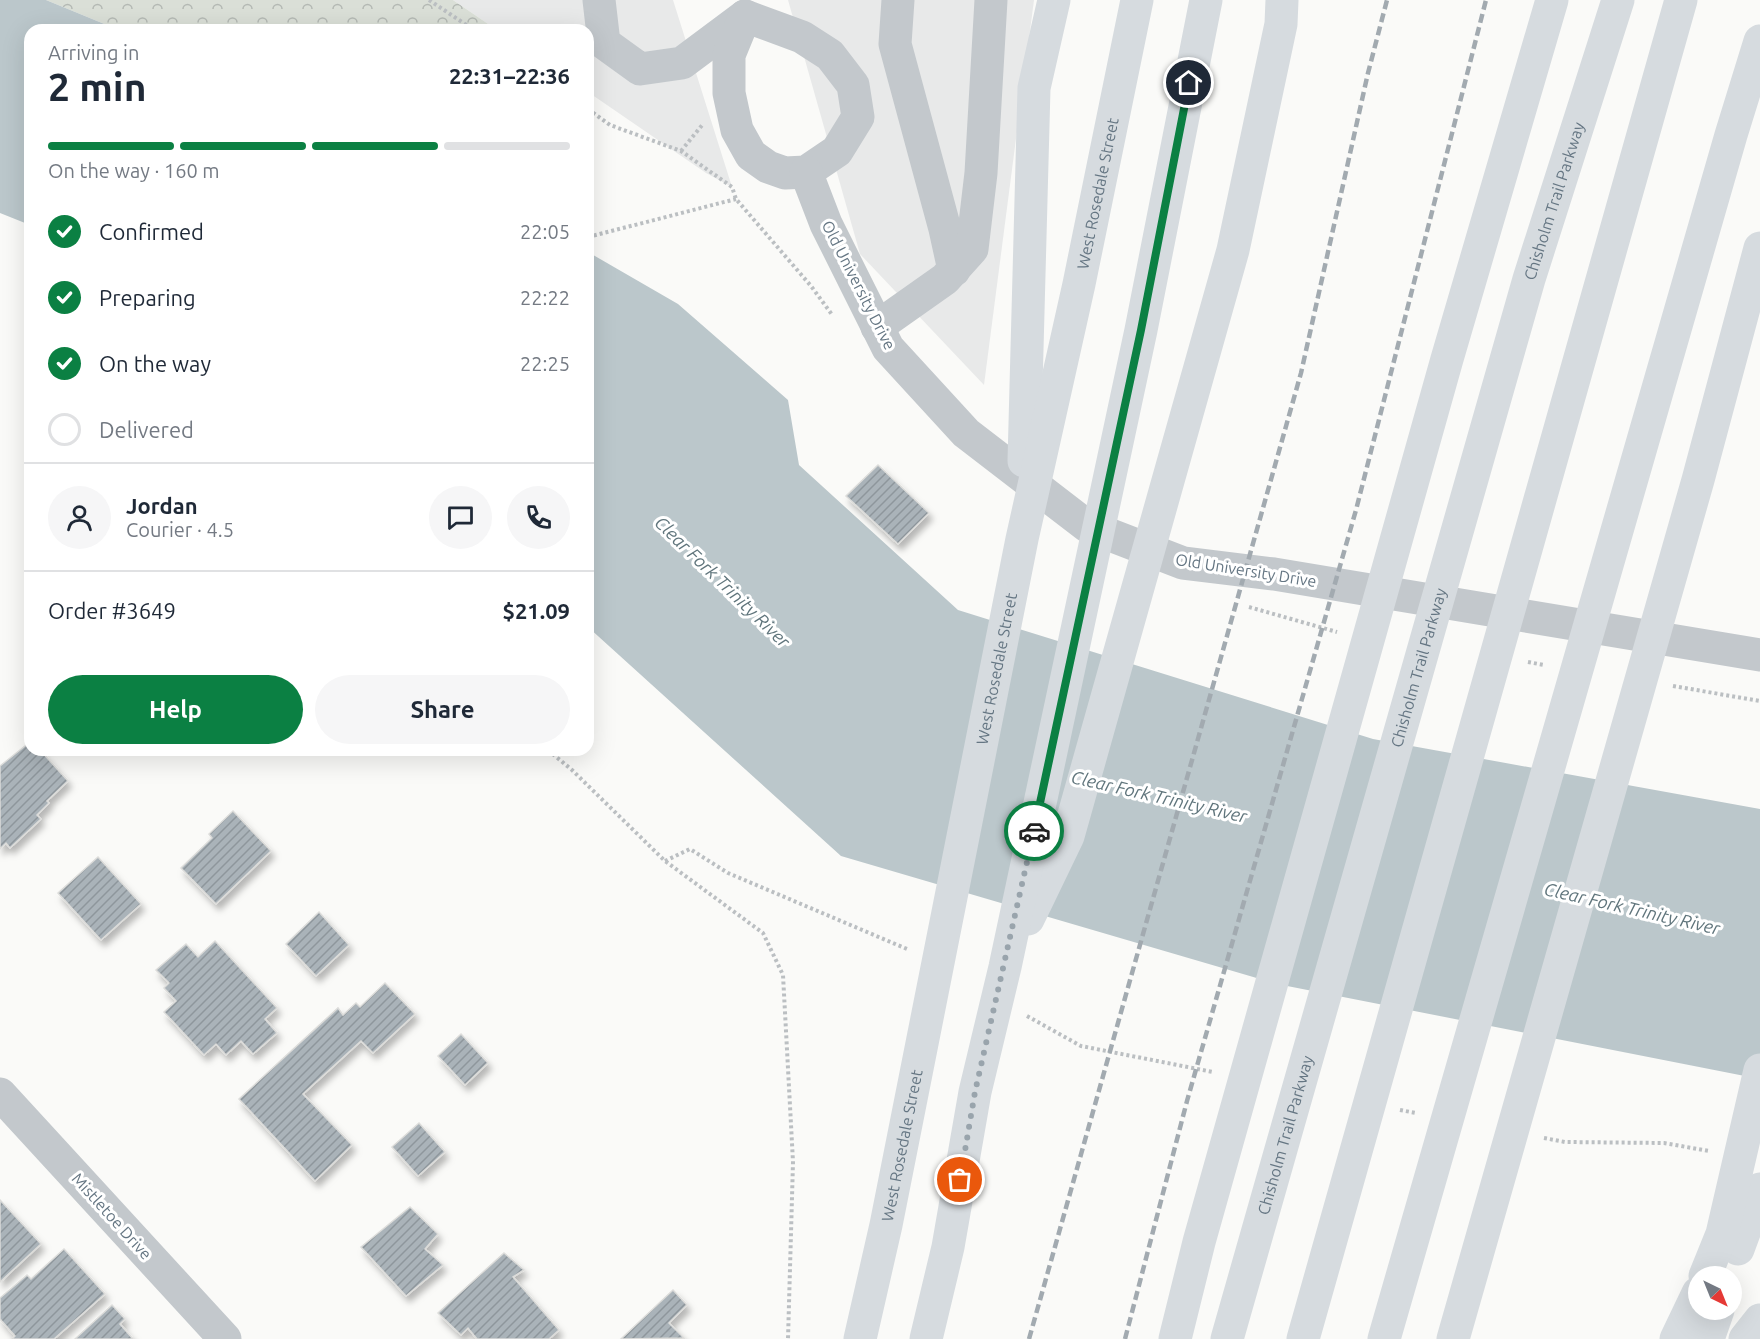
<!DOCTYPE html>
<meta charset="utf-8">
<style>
:root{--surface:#fff;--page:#f6f6f7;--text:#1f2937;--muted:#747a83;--line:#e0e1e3;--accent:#0b8043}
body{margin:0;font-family:Ubuntu,sans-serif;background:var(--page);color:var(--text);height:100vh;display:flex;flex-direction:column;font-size:22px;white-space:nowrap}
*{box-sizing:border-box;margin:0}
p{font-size:20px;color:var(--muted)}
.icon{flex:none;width:33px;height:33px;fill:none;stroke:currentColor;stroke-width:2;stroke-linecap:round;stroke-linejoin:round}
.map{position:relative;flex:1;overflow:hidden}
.drawer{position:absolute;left:24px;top:24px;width:570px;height:732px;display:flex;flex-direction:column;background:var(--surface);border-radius:18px;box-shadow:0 6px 24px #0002}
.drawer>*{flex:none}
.needle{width:39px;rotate:137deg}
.controls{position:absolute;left:1688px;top:1266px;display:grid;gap:12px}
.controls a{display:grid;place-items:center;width:54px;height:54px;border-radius:50%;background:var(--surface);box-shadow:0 6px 24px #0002;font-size:30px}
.pin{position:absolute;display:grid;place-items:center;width:51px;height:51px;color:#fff;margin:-26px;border:3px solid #fff;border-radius:50%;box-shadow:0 2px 6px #0007}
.courier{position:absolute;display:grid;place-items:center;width:60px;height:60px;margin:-30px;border:4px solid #0b8043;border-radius:50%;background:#fff;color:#222;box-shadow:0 2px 8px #0007}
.headline em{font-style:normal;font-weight:700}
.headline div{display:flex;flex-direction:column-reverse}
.headline{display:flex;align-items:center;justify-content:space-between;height:102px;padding:0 24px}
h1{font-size:39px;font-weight:700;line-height:45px}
.bar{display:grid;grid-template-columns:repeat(4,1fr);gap:9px 6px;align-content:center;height:72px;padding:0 24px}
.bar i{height:8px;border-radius:4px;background:var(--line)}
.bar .on{background:var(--accent)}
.bar p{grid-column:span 4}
.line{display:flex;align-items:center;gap:15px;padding:0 24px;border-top:2px solid var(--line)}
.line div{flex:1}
.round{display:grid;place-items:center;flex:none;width:63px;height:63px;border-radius:32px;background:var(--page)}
ol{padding:0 24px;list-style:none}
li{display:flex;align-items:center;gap:18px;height:66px}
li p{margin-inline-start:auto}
li .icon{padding:6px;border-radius:50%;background:var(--accent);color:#fff;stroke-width:4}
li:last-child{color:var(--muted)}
li i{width:33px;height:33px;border:3px solid var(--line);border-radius:50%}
.primary-button{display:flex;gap:12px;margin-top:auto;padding:12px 24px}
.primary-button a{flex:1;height:69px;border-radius:36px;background:var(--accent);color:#fff;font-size:24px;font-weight:700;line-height:69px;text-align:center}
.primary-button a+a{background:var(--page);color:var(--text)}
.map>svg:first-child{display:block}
</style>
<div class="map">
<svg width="1760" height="1339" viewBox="0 0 1760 1339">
<defs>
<pattern id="park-crowns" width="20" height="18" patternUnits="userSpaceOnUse" patternTransform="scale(1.5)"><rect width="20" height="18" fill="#dadfd7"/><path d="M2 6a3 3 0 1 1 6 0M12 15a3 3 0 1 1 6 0" fill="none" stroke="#b4b9b4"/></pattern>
<pattern id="building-hatch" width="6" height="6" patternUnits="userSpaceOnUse" patternTransform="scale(1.5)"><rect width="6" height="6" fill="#aab3b9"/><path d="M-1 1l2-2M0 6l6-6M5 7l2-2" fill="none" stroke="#8e969c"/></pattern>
<filter id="shadow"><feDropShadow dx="3.5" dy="6" stdDeviation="3" flood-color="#0004"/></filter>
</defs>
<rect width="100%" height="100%" fill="#fafaf8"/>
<g fill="#e8e9e9">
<path d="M453,0h220l59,187 -26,-14 -118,-81v-62h-91z"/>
<path d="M788,0h246l-50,385 -124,-131z"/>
</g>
<path fill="url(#park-crowns)" d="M46,0h407l44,30h-378z"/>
<g fill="#bbc7cb">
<path d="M0,0h46l73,30h-89v195l-30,-12z"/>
<path d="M588,252l90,52 110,96 11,65 159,145 415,129 387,70v270l-483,-95 -436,-128 -253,-229z"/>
</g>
<g fill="url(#building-hatch)" stroke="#dcdcda" stroke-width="1.5" filter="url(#shadow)">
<path d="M878,465l51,48 -31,31 -52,-48z"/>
<path d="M30,742v8h10l28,31 -21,20 2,2 -12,12 4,4 -31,29 -4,-5 -6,6v-83z"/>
<path d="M233,811l38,40 -55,53 -35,-36 31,-30 -3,-4z"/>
<path d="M98,857l43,47 -40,36 -43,-47z"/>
<path d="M319,912l30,33 -33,31 -30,-32z"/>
<path d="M215,941l62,67 -12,11 12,14 -24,21 -12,-13 -15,14 -10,-11 -12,11 -40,-43 12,-11 -12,-13 5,-5 -13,-13 30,-26 12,13z"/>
<path d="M385,983l30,31 -42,39 -12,-12 -58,53 49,51 -37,36 -76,-82 99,-91 5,7 13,-12 4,4z"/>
<path d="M461,1034l27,29 -23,22 -27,-29z"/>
<path d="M419,1123l26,29 -27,24 -26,-29z"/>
<path d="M0,1200l41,44 -41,38z"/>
<path d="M410,1207l28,27 -13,15 18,16 -37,31 -45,-49z"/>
<path d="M64,1249l41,45 -51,45h-42l3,-3 -15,-17v-21l27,-23 4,4z"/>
<path d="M504,1253l20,17 -11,7 46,53 -10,9h-72l-9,-11 -7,7 -23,-22z"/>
<path d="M673,1290l14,15 -18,18 15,15 -63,1z"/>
<path d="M112,1305l13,14 -5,5 13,15h-58z"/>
</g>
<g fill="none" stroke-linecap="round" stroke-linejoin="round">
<g stroke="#bbbfc2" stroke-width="4" stroke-dasharray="3 3" stroke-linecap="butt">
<path d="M429,0l45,30"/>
<path d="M588,109l22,16 71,26 51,36 4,12 75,87 22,30"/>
<path d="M681,151l22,-27"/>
<path d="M588,237l148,-38"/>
<path d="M1249,607l88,25"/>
<path d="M1528,662l16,3"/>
<path d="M1673,686l87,15"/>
<path d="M548,750l24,20 93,91 98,72 20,42 10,187 -5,177"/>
<path d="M665,861l25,-12 38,24 179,76"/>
<path d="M1027,1016l54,30 132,26"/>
<path d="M1400,1110l16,3"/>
<path d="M1544,1138l21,4 99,1 45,8"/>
</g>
<g stroke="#c3c8cc" stroke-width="33">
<path d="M599,0l5,43 36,26 42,-6 63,-47"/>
<path d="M898,0l-3,44 50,185 9,41"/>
<path d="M745,16l57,21 28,18 23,30 5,32 -21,34 -31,21 -21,1 -17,-6 -17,-12 -14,-25 -8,-37v-38z"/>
<path d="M806,172l20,52 62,124 78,85 121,93 96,37 91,11 486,81"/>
<path d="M877,327l68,-48 27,-30 9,-76 10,-173"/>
<path d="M0,1094l225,245"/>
</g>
<g stroke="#d6dbdf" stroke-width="33">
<path d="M1024,461l10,-373 20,-88"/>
<path d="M1028,919l40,-83 165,-586 48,-226 1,-24"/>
<path id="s1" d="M860,1339l26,-114 136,-686 57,-255 58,-284"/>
<path d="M926,1339l22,-92 27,-155 30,-125 136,-637 65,-330"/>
</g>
<g stroke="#d6dbdf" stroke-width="33">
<path d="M1738,1249l22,-60"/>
<path d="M1705,1276l17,-42 38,-164"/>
<path d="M1175,1339l24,-97 248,-883 105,-359"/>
<path id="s2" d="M1227,1339l302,-1060 89,-279"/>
<path d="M1303,1339l378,-1339"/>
<path d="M1384,1339l347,-1204 29,-94"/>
<path d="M1453,1339l245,-859 62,-232"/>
<path d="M1676,1339l22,-46"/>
<path d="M1708,1339l10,-29"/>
<path d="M1745,1339l15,-19"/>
</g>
<g stroke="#a2aab0" stroke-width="4.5" stroke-dasharray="9 4.5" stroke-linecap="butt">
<path d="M1029,1339l272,-966 67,-300 19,-73"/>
<path d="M1125,1339l62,-238 169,-591 130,-510"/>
</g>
</g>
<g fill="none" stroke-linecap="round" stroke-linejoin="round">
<path stroke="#99a4ac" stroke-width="6" stroke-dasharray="0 10.8" d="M960,1180l15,-88 59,-261"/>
<path stroke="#0b8043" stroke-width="8" d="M1034,831l107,-501 48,-247"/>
</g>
<g text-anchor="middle" stroke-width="6" stroke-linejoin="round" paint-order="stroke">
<g font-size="16" fill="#657683" stroke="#fff">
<text dy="6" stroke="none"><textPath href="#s1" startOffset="1170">West Rosedale Street</textPath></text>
<text dy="6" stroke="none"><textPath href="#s2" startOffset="1184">Chisholm Trail Parkway</textPath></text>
<text transform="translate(859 285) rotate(63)" y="6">Old University Drive</text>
<text transform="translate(1246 570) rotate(9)" y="6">Old University Drive</text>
<text dy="6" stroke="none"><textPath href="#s2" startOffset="698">Chisholm Trail Parkway</textPath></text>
<text dy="6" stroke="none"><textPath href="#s1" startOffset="684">West Rosedale Street</textPath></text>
<text dy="6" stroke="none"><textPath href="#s2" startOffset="212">Chisholm Trail Parkway</textPath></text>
<text dy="6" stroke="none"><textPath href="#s1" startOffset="198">West Rosedale Street</textPath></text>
<text transform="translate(112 1216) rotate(48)" y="6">Mistletoe Drive</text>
</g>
<g font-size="18" font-style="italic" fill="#60757c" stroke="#fff">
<text transform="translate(722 582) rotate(44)" y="6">Clear Fork Trinity River</text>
<text transform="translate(1159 797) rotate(13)" y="6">Clear Fork Trinity River</text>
<text transform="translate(1632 909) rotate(13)" y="6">Clear Fork Trinity River</text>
</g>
</g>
</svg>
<div class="controls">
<a><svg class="needle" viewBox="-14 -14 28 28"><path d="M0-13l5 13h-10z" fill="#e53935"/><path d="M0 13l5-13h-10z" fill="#747a83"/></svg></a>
</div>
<div class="pin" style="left:960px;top:1180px;background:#ea580c"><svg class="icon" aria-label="bag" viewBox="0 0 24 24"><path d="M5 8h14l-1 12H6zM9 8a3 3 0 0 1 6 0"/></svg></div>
<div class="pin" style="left:1189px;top:83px;background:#1f2937"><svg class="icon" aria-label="home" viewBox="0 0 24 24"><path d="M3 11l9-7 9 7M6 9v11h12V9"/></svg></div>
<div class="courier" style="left:1034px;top:831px"><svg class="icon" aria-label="car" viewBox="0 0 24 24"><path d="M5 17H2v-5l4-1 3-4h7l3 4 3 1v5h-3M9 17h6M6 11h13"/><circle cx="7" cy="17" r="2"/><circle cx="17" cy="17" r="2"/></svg></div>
<section class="drawer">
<div class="headline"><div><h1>2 min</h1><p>Arriving in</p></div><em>22:31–22:36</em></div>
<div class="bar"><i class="on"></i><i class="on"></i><i class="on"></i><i></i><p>On the way · 160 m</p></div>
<ol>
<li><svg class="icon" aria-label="check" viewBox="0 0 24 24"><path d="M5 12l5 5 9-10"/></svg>Confirmed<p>22:05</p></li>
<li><svg class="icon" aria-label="check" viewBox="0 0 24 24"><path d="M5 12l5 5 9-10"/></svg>Preparing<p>22:22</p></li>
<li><svg class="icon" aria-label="check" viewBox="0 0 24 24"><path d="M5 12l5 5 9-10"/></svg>On the way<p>22:25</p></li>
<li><i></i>Delivered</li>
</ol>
<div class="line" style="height:108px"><a class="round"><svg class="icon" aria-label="person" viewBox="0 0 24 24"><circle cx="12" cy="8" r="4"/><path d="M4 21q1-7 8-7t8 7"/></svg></a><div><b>Jordan</b><p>Courier · 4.5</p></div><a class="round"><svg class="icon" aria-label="chat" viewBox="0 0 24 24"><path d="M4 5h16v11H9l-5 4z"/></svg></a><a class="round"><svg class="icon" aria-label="phone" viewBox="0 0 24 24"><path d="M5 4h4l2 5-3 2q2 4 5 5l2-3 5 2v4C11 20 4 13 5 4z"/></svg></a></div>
<div class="line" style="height:78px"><div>Order #3649</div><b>$21.09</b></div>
<div class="primary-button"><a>Help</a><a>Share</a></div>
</section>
</div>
